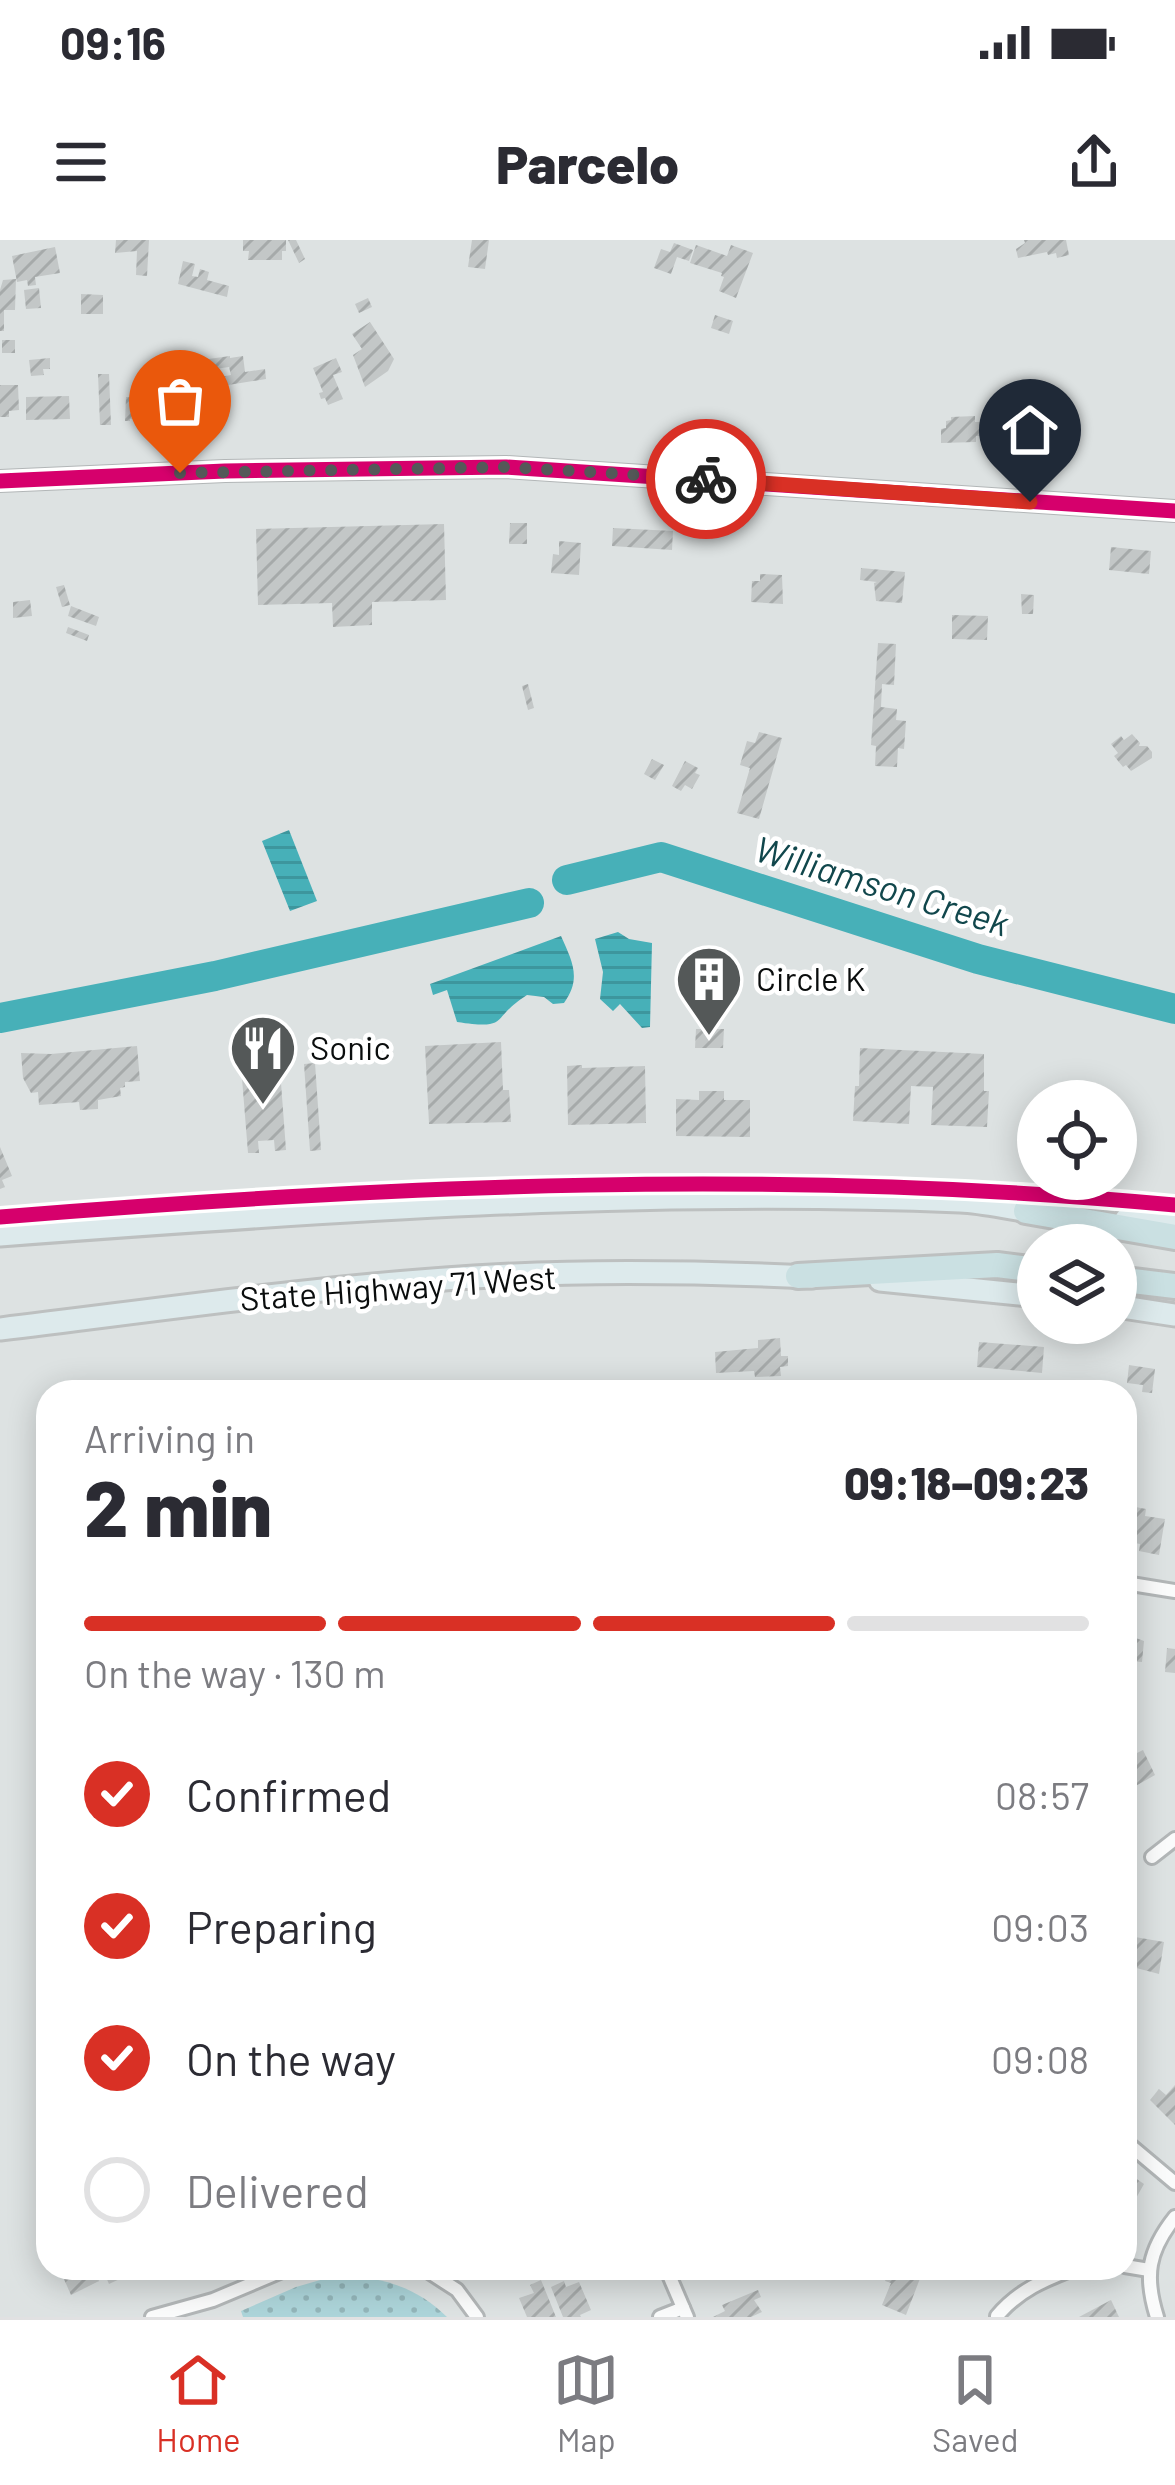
<!DOCTYPE html>
<meta charset="utf-8">
<style>
:root{--surface:#fff;--page:#f7f7f7;--text:#2b2b33;--muted:#7c7c81;--line:#e1e1e2;--accent:#d93025}
body{margin:0;font-family:Barlow,sans-serif;background:var(--page);color:var(--text);height:100vh;display:flex;flex-direction:column;font-size:45px;white-space:nowrap}
*{box-sizing:border-box;margin:0}
p{font-size:39px;color:var(--muted)}
.icon{flex:none;width:66px;height:66px;fill:none;stroke:currentColor;stroke-width:2;stroke-linecap:round;stroke-linejoin:round}
.map{position:relative;flex:1;overflow:hidden}
.sheet{position:absolute;left:36px;top:1140px;width:1101px;height:900px;display:flex;flex-direction:column;background:var(--surface);border-radius:36px;box-shadow:0 6px 30px #0003}
.sheet>*{flex:none}
.buttons{position:absolute;left:1017px;top:840px;display:grid;gap:24px}
.buttons a{display:grid;place-items:center;width:120px;height:120px;border-radius:50%;background:var(--surface);box-shadow:0 6px 30px #0003;font-size:60px}
.pin{position:absolute;display:grid;place-items:center;width:102px;height:102px;color:#fff;margin:-123px -51px;border-radius:50% 50% 50% 0;rotate:-45deg;box-shadow:0 0 12px #0007}
.pin .icon{rotate:45deg}
.courier{position:absolute;display:grid;place-items:center;width:120px;height:120px;margin:-60px;border:9px solid #d93025;border-radius:50%;background:#fff;color:#222;box-shadow:0 3px 15px #0007}
.head em{font-style:normal;font-weight:800}
.head div{display:flex;flex-direction:column-reverse}
.head{display:flex;align-items:center;justify-content:space-between;height:204px;padding:0 48px}
h1{font-size:78px;font-weight:800;line-height:90px}
.bar{display:grid;grid-template-columns:repeat(4,1fr);gap:18px 12px;align-content:center;height:144px;padding:0 48px}
.bar i{height:15px;border-radius:9px;background:var(--line)}
.bar .selected{background:var(--accent)}
.bar p{grid-column:span 4}
ol{padding:0 48px;list-style:none}
li{display:flex;align-items:center;gap:36px;height:132px}
li p{margin-inline-start:auto}
li .icon{padding:12px;border-radius:50%;background:var(--accent);color:#fff;stroke-width:4}
li:last-child{color:var(--muted)}
li i{width:66px;height:66px;border:6px solid var(--line);border-radius:50%}
.status{display:flex;justify-content:space-between;align-items:center;height:84px;padding:0 60px;background:var(--surface);direction:ltr}
.status svg{height:33px;fill:currentColor}
header{display:flex;justify-content:space-between;align-items:center;height:156px;padding:0 48px;background:var(--surface);font-size:54px;font-weight:800}
.menu{display:flex;justify-content:space-around;align-items:center;height:168px;border-top:3px solid var(--line);background:var(--surface);font-size:33px;color:var(--muted)}
.menu a{display:grid;justify-items:center;gap:6px}
.menu .selected{color:var(--accent)}
.map>svg:first-child{display:block}
</style>
<div class="status"><b>09:16</b><svg viewBox="0 0 49 12"><path d="M0 12V9h3v3zM5 12V6h3v6zM10 12V3h3v9zM15 12V0h3v12zM26 1h20v11H26zM47 4h2v5h-2z"/></svg></div>
<header><svg class="icon" aria-label="menu" viewBox="0 0 24 24"><path d="M4 6h16M4 12h16M4 18h16"/></svg>Parcelo<svg class="icon" aria-label="share" viewBox="0 0 24 24"><path d="M12 15V3M7 8l5-5 5 5M5 13v7h14v-7"/></svg></header>
<div class="map">
<svg width="1175" height="2077" viewBox="0 0 1175 2077">
<defs>
<pattern id="park-dots" width="8" height="8" patternUnits="userSpaceOnUse" patternTransform="scale(3)"><rect width="8" height="8" fill="#acd4d9"/><path d="M2 2h.1M6 6h.1" fill="none" stroke="#93b5b9" stroke-width="1.8" stroke-linecap="round"/></pattern>
<pattern id="water-rules" width="6" height="5" patternUnits="userSpaceOnUse" patternTransform="scale(3)"><rect width="6" height="5" fill="#47b0b8"/><path d="M0 2.5h6" fill="none" stroke="#3d969d"/></pattern>
<pattern id="building-hatch" width="6" height="6" patternUnits="userSpaceOnUse" patternTransform="scale(3)"><rect width="6" height="6" fill="#c3c7c7"/><path d="M-1 1l2-2M0 6l6-6M5 7l2-2" fill="none" stroke="#a6aaaa"/></pattern>
</defs>
<rect width="100%" height="100%" fill="#dde2e2"/>
<path fill="url(#park-dots)" d="M334,2036c45,0 80,9 113,41h-204l-2,-6 55,-24z"/>
<g fill="url(#water-rules)">
<path d="M289,590l28,71 -27,10 -28,-70z"/>
<path d="M618,692l11,7 23,4 -2,84 -8,1 -22,-24 -7,7 -13,-12 3,-27 -8,-33z"/>
<path d="M561,696c11,25 21,42 3,67l-11,1 -9,-7 -17,-2c-38,24 -16,35 -70,27l-10,-32 -14,5 -3,-11z"/>
</g>
<g fill="none" stroke-linecap="round" stroke-linejoin="round">
<g stroke="#47b0b8" stroke-width="30">
<path d="M567,640l94,-23 317,102 197,50"/>
<path d="M0,778l215,-42 314,-73"/>
</g>
</g>
<g fill="url(#building-hatch)">
<path d="M116,0h33l-2,36 -11,-1 1,-24 -22,2z"/>
<path d="M243,0h43v11h-4v9h-34l1,-9h-6z"/>
<path d="M288,0h8l9,19 -6,4z"/>
<path d="M472,0h17l-4,29 -17,-2z"/>
<path d="M1024,0h42l3,15 -12,3 -1,-5 -8,2 -1,-3 -29,6 -2,-9 9,-6z"/>
<path d="M674,3l19,7 -4,11 -12,-4 -6,17 -17,-6 7,-19 9,3z"/>
<path d="M696,5l31,11 4,-11 22,8 -17,45 -17,-7 5,-14 -3,-1 1,-3 -32,-10z"/>
<path d="M55,7l5,26 -25,4 1,8 -8,1 -1,-6 -10,2 -5,-26z"/>
<path d="M183,21l12,3 -3,12 6,1 2,-8 9,3 -2,8 22,6 -2,11 -49,-13z"/>
<path d="M16,39l-1,31h-11v21h-4v-41l3,-10z"/>
<path d="M39,48l2,20 -15,1 -2,-19z"/>
<path d="M81,54l22,1v19h-22z"/>
<path d="M368,58l4,9 -13,6 -4,-9z"/>
<path d="M715,75l18,6 -4,13 -18,-6z"/>
<path d="M370,82l24,37 -6,12 -23,16 -12,-32 9,-6 -10,-15z"/>
<rect x="2" y="100" width="13" height="13"/>
<path d="M230,116v2l13,-2 2,16 20,-3 1,10 -44,7 -2,-9 11,-2 -2,-8 -14,2 2,10 -15,2 -2,-10 -26,4 -1,-11z"/>
<path d="M50,118v11h-7l1,6 -13,1 -2,-16z"/>
<path d="M336,118l6,14 -9,3 10,24 -15,6 -3,-7 -4,1 -2,-6 4,-1 -10,-24z"/>
<path d="M173,133v13h-11l-1,-12z"/>
<path d="M98,134h11l2,51h-11z"/>
<path d="M0,145h18l1,25 -10,1v6h-9z"/>
<path d="M173,147h11l1,15 -12,1z"/>
<path d="M69,156l1,23 -44,1v-23z"/>
<path d="M167,156l1,31 -19,1v-10l-19,1v2h-5l1,-24z"/>
<path d="M975,176v6h8v14h-7v6l-35,1v-14l5,-1v-7l5,-1v-3z"/>
<path d="M510,283h17v21h-18z"/>
<path d="M444,284l2,76 -74,2v23l-39,2 -1,-24 -74,2 -2,-76z"/>
<path d="M613,288l60,3 -1,19 -60,-4z"/>
<path d="M559,301l22,2 -2,32 -28,-2 2,-19 6,1z"/>
<path d="M1111,307l40,4 -2,23 -40,-4z"/>
<path d="M861,328l44,4 -3,31 -26,-2 -2,-18 3,-1 -17,-2z"/>
<path d="M760,334l22,1 1,29 -32,-2 1,-21h8z"/>
<path d="M64,345l6,20 -8,2 -6,-20z"/>
<path d="M1021,354l13,1 -1,19h-11z"/>
<path d="M30,360l2,16 -19,2v-16z"/>
<path d="M71,366l28,11 -3,9 -28,-10z"/>
<path d="M952,375l36,1 -1,24 -35,-1z"/>
<path d="M68,387l21,8 -2,6 -21,-8z"/>
<path d="M878,403l18,1 -2,41 -12,-1 -1,23 16,2 -1,11 10,1 -2,28 -6,-1 -1,19 -22,-1 1,-20 -5,-1z"/>
<path d="M528,444l6,24 -6,2 -6,-24z"/>
<path d="M759,492l23,6 -23,81 -22,-6 13,-45 -10,-3 7,-24 8,2z"/>
<path d="M1132,494l8,9 -1,3h8l5,6v6l-21,13 -5,-6 -3,2 -9,-11 4,-3 -7,-9 10,-8 3,4z"/>
<path d="M652,519l12,6 -9,15 -11,-6z"/>
<path d="M685,521l13,7 -3,5 5,2 -8,14 -7,-4 -4,6 -9,-5z"/>
<path d="M696,789h28l-1,19h-28z"/>
<path d="M501,802l2,48h6l2,32 -82,2 -4,-78z"/>
<path d="M137,806l3,35 -15,1v5l-5,1 1,8 -23,4v9l-18,1 -1,-8 -40,3 -1,-13 -7,1 -8,-15 -2,-25 30,1z"/>
<path d="M860,808l124,6v37h5l-2,36 -56,-2 2,-38 -22,-1 -2,38 -56,-3 2,-35h4z"/>
<path d="M279,816l7,94 -11,1 -1,-11 -16,1 1,12h-11l-7,-87h12v8l16,-1 -1,-16z"/>
<path d="M315,823l6,87 -11,1 -6,-87z"/>
<path d="M582,825v3l63,-2 1,57 -78,2 -1,-59z"/>
<path d="M699,851h25v9h26v37l-74,-1v-37l23,1z"/>
<path d="M0,907l12,29 -10,4 3,7 -5,2z"/>
<path d="M780,1098l1,18h7v10l-8,1 1,9 -26,1 -1,-6 -38,2 -1,-21 43,-4v-8z"/>
<path d="M979,1102l65,5 -2,26 -65,-6z"/>
<path d="M1129,1125l26,4 -3,24 -10,-1 1,-7 -16,-2z"/>
<path d="M1125,1265l21,4 -1,7 20,3 -6,36 -20,-4 1,-7 -15,-3z"/>
<path d="M1125,1394l19,7 -2,21 -12,-1 -1,3h-4z"/>
<path d="M1167,1408l8,1v24l-10,-1z"/>
<path d="M1143,1510l12,25 -30,17v-33z"/>
<path d="M1135,1697l29,5 -5,32 -34,-9v-21l8,2z"/>
<path d="M1175,1845v40l-25,-25 9,-11 7,6z"/>
<path d="M1125,1931l19,13 -14,25 -5,-3z"/>
<path d="M59,2028h34l6,13 -28,14z"/>
<path d="M102,2028h17l5,9 -15,7z"/>
<path d="M890,2028h34l-18,47 -24,-10 9,-22 -6,-2z"/>
<path d="M541,2040l15,37h-29l-8,-19 15,-5 -4,-8z"/>
<path d="M564,2041l2,6 13,-5 12,28 -11,5 1,2h-18l-12,-30z"/>
<path d="M758,2050l3,7 -7,3 8,12 -11,5h-38l12,-6 -3,-6z"/>
<path d="M1111,2060l8,17h-40z"/>
</g>
<g fill="none" stroke-linecap="round" stroke-linejoin="round">
<defs>
<g id="street">
<path d="M1125,1343l50,8"/>
<path d="M1152,1617l23,-18"/>
<path d="M1125,1901l50,42"/>
<path d="M1125,2026l24,4"/>
<path d="M423,2028l34,22 20,27"/>
<path d="M666,2028l21,49"/>
<path d="M997,2076c22,-26 47,-36 78,-48"/>
<path d="M152,2077l61,-17 76,-32"/>
<path d="M660,2077l23,-9"/>
<path d="M1157,2077c-13,-41 -9,-66 18,-100"/>
</g>
<path id="secondary" d="M0,241l225,-10 281,-4 669,44"/>
<g id="primary">
<path d="M1126,979l49,4"/>
<path d="M0,995c319,-24 640,-47 960,-34 27,1 54,9 81,11"/>
<path d="M880,1040l158,16"/>
<path d="M1116,1066l59,9"/>
<path d="M0,1089c158,-19 315,-42 474,-52 112,-7 226,-5 338,0"/>
</g>
<g id="highway">
<path d="M1026,971l149,26"/>
<path d="M798,1036l199,-11 41,5"/>
<path d="M1116,1039l59,7"/>
</g>
</defs>
<use href="#street" stroke="#b2b6b7" stroke-width="18"/>
<use href="#secondary" stroke="#b2b6b7" stroke-width="24"/>
<use href="#primary" stroke="#bdc0c0" stroke-width="27"/>
<use href="#highway" stroke="#bdc0c0" stroke-width="30"/>
<use href="#street" stroke="#fafbfb" stroke-width="12"/>
<use href="#secondary" stroke="#ebf3f4" stroke-width="18"/>
<use href="#primary" stroke="#ddeaec" stroke-width="21"/>
<use href="#highway" stroke="#cae0e2" stroke-width="24"/>
<defs>
<g id="cycleway">
<path d="M0,241l225,-10 281,-4 669,44"/>
<path d="M0,977c392,-32 783,-49 1175,-12"/>
</g>
</defs>
<use href="#cycleway" stroke="#fff" stroke-width="22"/>
<use href="#cycleway" stroke="#d6006c" stroke-width="15"/>
</g>
<g fill="none" stroke-linecap="round" stroke-linejoin="round">
<path stroke="#545858" stroke-width="12" stroke-dasharray="0 21.6" d="M180,233l326,-6 200,12"/>
<path stroke="#d93025" stroke-width="15" d="M706,239l324,23"/>
</g>
<defs>
<symbol id="building-pin" viewBox="-11 -11 22 30"><path d="M0 17L-7.5 6A9.5 9.5 0 1 1 7.5 6Z" fill="#545858" stroke="#fff"/><path d="M-4-6H4V6H1V3H-1V6H-4ZM-2.5-4.3h1.7v1.8h-1.7ZM.8-4.3h1.7v1.8H.8ZM-2.5-1h1.7V.8h-1.7ZM.8-1h1.7V.8H.8Z" fill="#fff"/></symbol>
<symbol id="restaurant-pin" viewBox="-11 -11 22 30"><path d="M0 17L-7.5 6A9.5 9.5 0 1 1 7.5 6Z" fill="#545858" stroke="#fff"/><path d="M-5-6h1v4h1v-4h1v4h1v-4h1v5L-1.5 .5V6h-2V.5L-5-1ZM5-6V6H3V1.5H1.5Q1.5-4 5-6Z" fill="#fff"/></symbol>
</defs>
<g fill-rule="evenodd">
<use href="#building-pin" x="671" y="701" width="76" height="104"/>
<use href="#restaurant-pin" x="225" y="770" width="76" height="104"/>
</g>
<g text-anchor="middle" stroke-width="9" stroke-linejoin="round" paint-order="stroke">
<g font-size="33" fill="#0a0d0d" stroke="#fff" text-anchor="start">
<text x="756" y="751">Circle K</text>
<text x="310" y="820">Sonic</text>
</g>
<g font-size="33" fill="#0a0d0d" stroke="#fff">
<text transform="translate(398 1048) rotate(-4)" y="12">State Highway 71 West</text>
</g>
<g font-size="36" font-style="italic" fill="#11474c" stroke="#fff">
<text transform="translate(882 646) rotate(17)" y="13">Williamson Creek</text>
</g>
</g>
</svg>
<div class="buttons">
<a><svg class="icon" aria-label="locate" viewBox="0 0 24 24"><circle cx="12" cy="12" r="6"/><path d="M12 2v4M12 18v4M2 12h4M18 12h4"/></svg></a>
<a><svg class="icon" aria-label="layers" viewBox="0 0 24 24"><path d="M12 4l9 5-9 5-9-5zM3 14l9 5 9-5"/></svg></a>
</div>
<div class="pin" style="left:180px;top:233px;background:#ea580c"><svg class="icon" aria-label="bag" viewBox="0 0 24 24"><path d="M5 8h14l-1 12H6zM9 8a3 3 0 0 1 6 0"/></svg></div>
<div class="pin" style="left:1030px;top:262px;background:#1f2937"><svg class="icon" aria-label="home" viewBox="0 0 24 24"><path d="M3 11l9-7 9 7M6 9v11h12V9"/></svg></div>
<div class="courier" style="left:706px;top:239px"><svg class="icon" aria-label="bike" viewBox="0 0 24 24"><circle cx="6" cy="16" r="4"/><circle cx="18" cy="16" r="4"/><path d="M6 16l4-8h5l3 8M10 8l3 8H6M13 5h3"/></svg></div>
<section class="sheet">
<div class="head"><div><h1>2 min</h1><p>Arriving in</p></div><em>09:18–09:23</em></div>
<div class="bar"><i class="selected"></i><i class="selected"></i><i class="selected"></i><i></i><p>On the way · 130 m</p></div>
<ol>
<li><svg class="icon" aria-label="check" viewBox="0 0 24 24"><path d="M5 12l5 5 9-10"/></svg>Confirmed<p>08:57</p></li>
<li><svg class="icon" aria-label="check" viewBox="0 0 24 24"><path d="M5 12l5 5 9-10"/></svg>Preparing<p>09:03</p></li>
<li><svg class="icon" aria-label="check" viewBox="0 0 24 24"><path d="M5 12l5 5 9-10"/></svg>On the way<p>09:08</p></li>
<li><i></i>Delivered</li>
</ol>
</section>
</div>
<nav class="menu">
<a class="selected"><svg class="icon" aria-label="home" viewBox="0 0 24 24"><path d="M3 11l9-7 9 7M6 9v11h12V9"/></svg>Home</a>
<a><svg class="icon" aria-label="map" viewBox="0 0 24 24"><path d="M3 6l6-2 6 2 6-2v14l-6 2-6-2-6 2zM9 4v14M15 6v14"/></svg>Map</a>
<a><svg class="icon" aria-label="saved" viewBox="0 0 24 24"><path d="M7 4h10v16l-5-4-5 4z"/></svg>Saved</a>
</nav>
